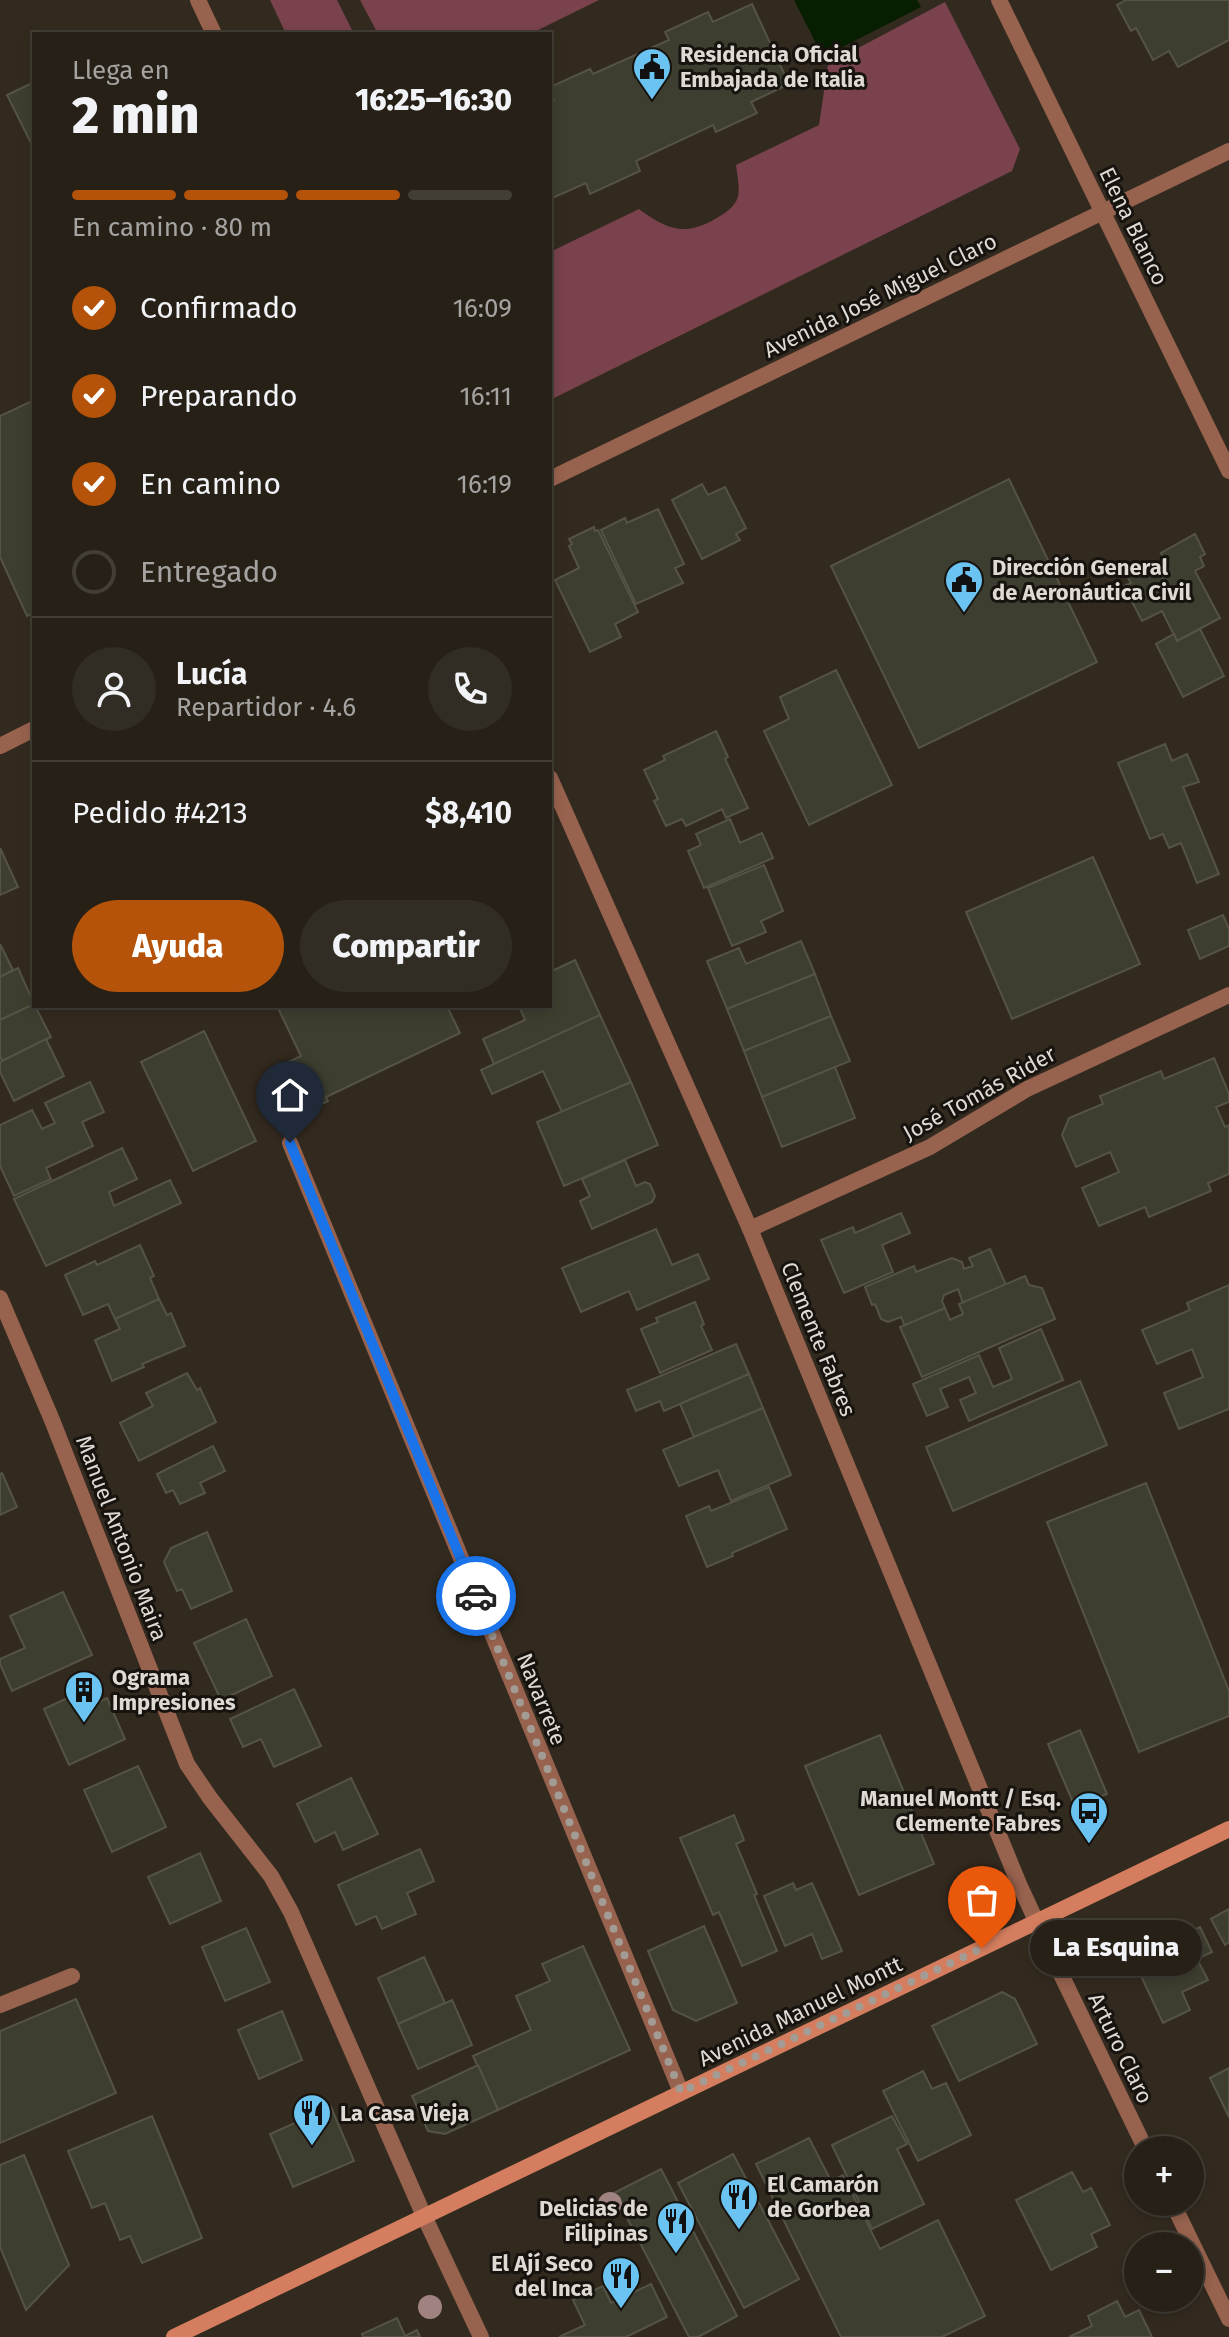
<!DOCTYPE html>
<html lang="es">
<meta charset="utf-8">
<style>
:root{--surface:#262017;--page:#322d24;--text:#f1f3f6;--muted:#a4a3a1;--line:#423e36;--accent:#b45309}
body{margin:0;font-family:"Fira Sans",sans-serif;background:var(--page);color:var(--text);height:100vh;display:flex;flex-direction:column;font-size:30px;white-space:nowrap}
*{box-sizing:border-box;margin:0}
p{font-size:26px;color:var(--muted)}
.icon{flex:none;width:44px;height:44px;fill:none;stroke:currentColor;stroke-width:2;stroke-linecap:round;stroke-linejoin:round}
.map{position:relative;flex:1;overflow:hidden}
.sheet{position:absolute;left:32px;top:32px;width:520px;height:976px;display:flex;flex-direction:column;background:var(--surface);border-radius:0px;box-shadow:0 4px 12px #0003,0 0 0 2px var(--line)}
.sheet>*{flex:none}
.tools{position:absolute;left:1124px;top:2136px;display:grid;gap:16px}
.tools a{display:grid;place-items:center;width:80px;height:80px;border-radius:50%;background:var(--surface);box-shadow:0 4px 12px #0003,0 0 0 2px var(--line);font-size:40px}
.pin{position:absolute;display:grid;place-items:center;width:68px;height:68px;color:#fff;margin:-82px -34px;border-radius:50% 50% 50% 0;rotate:-45deg;box-shadow:0 0 8px #0007}
.pin .icon{rotate:45deg}
.courier{position:absolute;display:grid;place-items:center;width:80px;height:80px;margin:-40px;border:6px solid #1a73e8;border-radius:50%;background:#fff;color:#222;box-shadow:0 2px 10px #0007}
.bubble{position:absolute;height:56px;border-radius:28px;background:var(--surface);box-shadow:0 4px 12px #0003,0 0 0 2px var(--line);font-size:26px;font-weight:800;line-height:56px;text-align:center}
.summary em{font-style:normal;font-weight:800}
.summary div{display:flex;flex-direction:column-reverse}
.summary{display:flex;align-items:center;justify-content:space-between;height:136px;padding:0 40px}
h1{font-size:52px;font-weight:800;line-height:60px}
.bar{display:grid;grid-template-columns:repeat(4,1fr);gap:12px 8px;align-content:center;height:96px;padding:0 40px}
.bar i{height:10px;border-radius:6px;background:var(--line)}
.bar .current{background:var(--accent)}
.bar p{grid-column:span 4}
.line{display:flex;align-items:center;gap:20px;padding:0 40px;border-top:2px solid var(--line)}
.line div{flex:1}
.round{display:grid;place-items:center;flex:none;width:84px;height:84px;border-radius:42px;background:var(--page)}
ol{padding:0 40px;list-style:none}
li{display:flex;align-items:center;gap:24px;height:88px}
li p{margin-inline-start:auto}
li .icon{padding:8px;border-radius:50%;background:var(--accent);color:#fff;stroke-width:4}
li:last-child{color:var(--muted)}
li i{width:44px;height:44px;border:4px solid var(--line);border-radius:50%}
.button{display:flex;gap:16px;margin-top:auto;padding:16px 40px}
.button a{flex:1;height:92px;border-radius:48px;background:var(--accent);color:#fff;font-size:32px;font-weight:800;line-height:92px;text-align:center}
.button a+a{background:var(--page);color:var(--text)}
.map>svg:first-child{display:block}
</style>
<div class="map">
<svg width="1229" height="2337" viewBox="0 0 1229 2337">
<rect width="100%" height="100%" fill="#332a1f"/>
<g fill="#79424c">
<path d="M270,0h67l17,34h-68z"/>
<path d="M360,0h239l-69,34h-152z"/>
<path d="M945,2l75,147 -8,22 -462,229v-148l89,-43c27,20 45,28 76,10 9,-5 19,-11 23,-22 2,-9 -1,-23 -2,-32l83,-40 9,-61z"/>
</g>
<path fill="#071e00" d="M794,0h123l4,7 -98,50z"/>
<g fill="#3e3e30" stroke="#545345" stroke-width="2">
<path d="M1126,0h103v40l-51,27 -9,-16 -16,9 -17,-32 -5,3 -14,-26z"/>
<path d="M752,4l37,80 -38,18 6,11 -41,19 -3,-7 -77,36 4,10 -50,23 -4,-11 -36,16v-96l4,-2 -4,-14 40,-18 3,5 76,-34 -4,-8 43,-20 5,10z"/>
<path d="M34,82v67l-27,-54z"/>
<path d="M34,400v213l-7,3 -27,-59v-141z"/>
<path d="M1009,479l88,183 -178,86 -88,-182z"/>
<path d="M702,484l6,11 17,-8 21,41 -10,6 4,6 -38,19 -30,-59z"/>
<path d="M658,509l26,55 -9,4 8,15 -47,21 -35,-74 24,-12 2,5z"/>
<path d="M594,527l1,4 3,-1 40,82 -23,12 6,13 -31,15 -35,-72 24,-12 -10,-22 3,-2 -3,-5z"/>
<path d="M1195,534l10,20 -5,3 4,9 -9,5 25,47 -43,23 -15,-30 -20,10 -18,-35 7,-3 -4,-7 15,-9 5,9 12,-6 4,8 8,-4 -10,-21z"/>
<path d="M1200,629l24,47 -41,21 -27,-53 18,-10 3,7z"/>
<path d="M836,670l56,115 -83,40 -45,-94 25,-12 -9,-22z"/>
<path d="M716,731l12,26 -3,2 23,49 -22,10 -4,-9 -36,17 -4,-7 -16,7 -12,-25 4,-2 -14,-29 21,-10 -2,-4z"/>
<path d="M1165,744l7,17 15,-7 12,28 -16,5 36,87 -22,9 -16,-40 -12,5 -6,-14 -13,5 -32,-76z"/>
<path d="M730,819l10,24 22,-10 11,25 -69,30 -16,-37 13,-6 -5,-11z"/>
<path d="M0,848l18,39 -18,8z"/>
<path d="M1093,857l47,107 -128,55 -46,-107z"/>
<path d="M764,865l19,46 -22,10 5,11 -34,14 -24,-58z"/>
<path d="M1223,915l6,14v17l-29,13 -12,-29z"/>
<path d="M801,941l14,33 -88,35 -20,-48 32,-13 7,16z"/>
<path d="M0,944l13,26 -13,7z"/>
<path d="M575,960l25,55 -106,49 -11,-25 42,-19 -6,-14h31v-34z"/>
<path d="M18,968l16,36 -34,16v-43z"/>
<path d="M815,974l16,42 -87,35 -17,-42z"/>
<path d="M34,1004l17,33 -49,24 -2,-5v-36z"/>
<path d="M277,1006h170l13,27 -134,64 2,4 -29,14 -23,-47 25,-12z"/>
<path d="M600,1015l31,67 -69,30 -19,-41 -51,23 -11,-24z"/>
<path d="M831,1016l19,45 -88,36 -18,-46z"/>
<path d="M204,1031l52,110 -63,30 -52,-109z"/>
<path d="M46,1039l18,37 -50,25 -14,-29v-10z"/>
<path d="M1214,1058l15,36v8l-13,5 9,20 4,-2v49l-21,9 3,8 -62,26 -4,-10 -46,19 -17,-38 37,-16 -9,-20 -34,15 -14,-32 7,-17 34,-14 -3,-8 61,-25 3,8z"/>
<path d="M835,1067l20,51 -73,29 -20,-50z"/>
<path d="M90,1082l14,30 -22,10 11,24 -47,22 5,11 -37,17 -14,-30v-41l32,-15 10,19 13,-6 -10,-20z"/>
<path d="M631,1082l27,63 -94,41 -27,-64z"/>
<path d="M122,1148l15,31 -28,13 5,14 56,-26 11,23 -135,63 -32,-67z"/>
<path d="M625,1160l11,26 9,-4 5,2 5,12 -3,6 -60,27 -12,-28 10,-5 -8,-17z"/>
<path d="M901,1213l9,20 -28,12 11,27 -49,21 -23,-53 32,-13 2,6z"/>
<path d="M656,1229l16,36 26,-11 11,25 -72,31 -8,-19 -48,21 -19,-44z"/>
<path d="M140,1245l14,31 -4,2 9,21 -44,20 -7,-15 -25,11 -18,-40 30,-14 2,4z"/>
<path d="M990,1249l16,36 -43,18 -5,-14 -14,6 -2,6 3,7 -40,18 -4,-9 -13,5 -7,-3 -6,-15 -3,1 -7,-18 49,-21 2,6 36,-14 10,4 2,7 9,-3 -4,-8z"/>
<path d="M1025,1276l4,9 13,3 13,31 -133,58 -22,-50 45,-19 5,12 13,-6 -4,-10z"/>
<path d="M1229,1285v124l-50,20 -15,-36 39,-16 -11,-28 -35,15 -15,-34 48,-20 -3,-7z"/>
<path d="M159,1299l8,16 4,-2 14,33 -43,18 2,3 -32,14 -17,-41 25,-11 -5,-10z"/>
<path d="M695,1302l9,22 -3,2 11,24 -52,23 -19,-44 17,-7 -2,-4z"/>
<path d="M1041,1329l22,51 -94,41 -9,-21 16,-7 -7,-16 -29,12 8,18 -21,9 -14,-32 66,-29 14,32 19,-8 -13,-31z"/>
<path d="M736,1344l13,30 -85,37 -4,-10 -24,10 -9,-21z"/>
<path d="M187,1373l10,17 3,-2 16,34 -77,39 -19,-38 33,-17 -7,-13z"/>
<path d="M749,1374l14,34 -69,29 -14,-33z"/>
<path d="M1080,1381l27,64 -154,66 -27,-64z"/>
<path d="M763,1408l28,67 -60,26 -13,-31 -39,16 -16,-36z"/>
<path d="M213,1446l12,25 -25,12 5,10 -25,11 -7,-14 -7,3 -9,-19z"/>
<path d="M2,1473l15,34 -17,8v-41z"/>
<path d="M1146,1483l83,208v25l-90,36 -92,-230z"/>
<path d="M769,1487l18,42 -55,24 1,3 -26,11 -21,-51 23,-10 2,5z"/>
<path d="M207,1532l25,59 -41,18 -9,-20 -5,2 -13,-29 7,-14z"/>
<path d="M63,1592l29,63 -80,36 -12,-27v-5l25,-11 -15,-32z"/>
<path d="M246,1619l26,57 -51,24 -27,-57z"/>
<path d="M294,1689l27,57 -47,21 -13,-28 -18,8 -13,-28z"/>
<path d="M80,1692l7,16 20,-10 18,41 -56,26 -25,-56z"/>
<path d="M1080,1730l27,64 -32,13 -27,-63z"/>
<path d="M880,1735l54,129 -75,31 -54,-129z"/>
<path d="M138,1766l28,61 -54,25 -28,-62z"/>
<path d="M351,1778l27,56 -35,16 -8,-18 -20,10 -18,-38z"/>
<path d="M734,1815l10,25 -8,4 21,50 -3,1 23,56 -35,15 -23,-54 -6,3 -33,-77z"/>
<path d="M420,1849l14,32 -27,12 9,21 -34,15 -6,-13 -20,9 -18,-40z"/>
<path d="M200,1853l21,48 -51,23 -22,-47z"/>
<path d="M793,1883l3,7 16,-7 30,68 -20,8 -10,-25 -27,12 -21,-50z"/>
<path d="M1229,1909v33l-4,3 -14,-26z"/>
<path d="M704,1926l33,77 -41,18 -23,-11 -25,-59z"/>
<path d="M1200,1927l12,25 -15,7 11,21 -26,12 8,18 -27,13 -22,-47 27,-13 -8,-17z"/>
<path d="M246,1928l24,54 -45,19 -23,-54z"/>
<path d="M583,1946l47,104 -132,60 -25,-54 58,-26 -15,-34 34,-15 -8,-17z"/>
<path d="M424,1957l21,46 -47,21 -20,-46z"/>
<path d="M1002,1992l13,7 22,45 -78,37 -27,-55z"/>
<path d="M76,1999l40,94 -116,50v-112z"/>
<path d="M452,2000l20,45 -54,24 -20,-45z"/>
<path d="M282,2011l20,49 -43,19 -21,-49z"/>
<path d="M478,2065l20,45 -53,24 -17,-3 -16,-35z"/>
<path d="M1229,2068v49l-19,-39z"/>
<path d="M923,2071l9,18 14,-6 25,52 -53,26 -35,-70z"/>
<path d="M331,2107l23,54 -61,26 -23,-53z"/>
<path d="M152,2116l50,122 -60,25 -12,-27 -10,4 -15,-37 -13,5 -24,-57z"/>
<path d="M892,2116l15,28 -10,5 27,55 -52,25 -40,-84z"/>
<path d="M809,2138l22,43 12,-6 37,74 58,-29 47,96 -43,21h-101l-85,-173z"/>
<path d="M733,2154l66,125 -55,29 -66,-125z"/>
<path d="M24,2155l45,110 -43,45 -26,-63v-82z"/>
<path d="M661,2169l76,147 -39,21h-9l-75,-144z"/>
<path d="M1072,2172l11,20 8,-4 19,37 -19,9 6,13 -46,23 -35,-70z"/>
<path d="M651,2284l16,33 -41,20h-67l26,-12 -12,-25 30,-14 8,17z"/>
<path d="M1117,2301l8,16 14,-7 13,27h-83l23,-11 -4,-10z"/>
<path d="M397,2318l8,18 12,-6 3,7h-57l-1,-3z"/>
</g>
<g fill="none" stroke-linecap="round" stroke-linejoin="round">
<path stroke="#97624e" stroke-width="16" d="M0,2005l72,-29"/>
<g stroke="#97624e" stroke-width="16">
<path d="M198,0l16,34"/>
<path d="M999,0l230,471"/>
<path d="M550,778l200,451 269,655 38,82 89,184"/>
<path d="M290,1143l391,949"/>
<path d="M750,1229l180,-82 97,-58 202,-94"/>
<path d="M0,1298l52,122 135,344 23,34 61,78 20,36 133,304 57,121"/>
<path d="M1172,2202l57,117"/>
</g>
<g stroke="#97624e" stroke-width="16">
<path d="M550,479l679,-328"/>
<path d="M0,746l34,-17"/>
</g>
<path stroke="#d47e5f" stroke-width="16" d="M174,2337l1055,-508"/>
</g>
<g fill="#a08280">
<circle cx="610" cy="2204" r="12"/>
<circle cx="430" cy="2307" r="12"/>
</g>
<g fill="none" stroke-linecap="round" stroke-linejoin="round">
<path stroke="#a39c94" stroke-width="8" stroke-dasharray="0 14.4" d="M476,1596l205,496 301,-144"/>
<path stroke="#1a73e8" stroke-width="10" d="M290,1143l186,453"/>
</g>
<defs>
<symbol id="civic-pin" viewBox="-11 -11 22 30"><path d="M0 17L-7.5 6A9.5 9.5 0 1 1 7.5 6Z" fill="#6ac3f1" stroke="#17130f"/><path d="M-.6-6.5H3V-4.5H.6V-3L4-1V1h2V6H-6V1h2V-1L-.6-3ZM-1.2 2.5V6h2.4V2.5Z" fill="#111"/></symbol>
<symbol id="building-pin" viewBox="-11 -11 22 30"><path d="M0 17L-7.5 6A9.5 9.5 0 1 1 7.5 6Z" fill="#6ac3f1" stroke="#17130f"/><path d="M-4-6H4V6H1V3H-1V6H-4ZM-2.5-4.3h1.7v1.8h-1.7ZM.8-4.3h1.7v1.8H.8ZM-2.5-1h1.7V.8h-1.7ZM.8-1h1.7V.8H.8Z" fill="#111"/></symbol>
<symbol id="bus-pin" viewBox="-11 -11 22 30"><path d="M0 17L-7.5 6A9.5 9.5 0 1 1 7.5 6Z" fill="#6ac3f1" stroke="#17130f"/><path d="M-5-6H5V4H4V6H2V4H-2V6H-4V4H-5ZM-3.5-4V0h7V-4ZM-3.5 1.2v1.5H-2V1.2ZM2 1.2v1.5H3.5V1.2Z" fill="#111"/></symbol>
<symbol id="restaurant-pin" viewBox="-11 -11 22 30"><path d="M0 17L-7.5 6A9.5 9.5 0 1 1 7.5 6Z" fill="#6ac3f1" stroke="#17130f"/><path d="M-5-6h1v4h1v-4h1v4h1v-4h1v5L-1.5 .5V6h-2V.5L-5-1ZM5-6V6H3V1.5H1.5Q1.5-4 5-6Z" fill="#111"/></symbol>
</defs>
<g fill-rule="evenodd">
<use href="#civic-pin" x="630" y="45" width="44" height="60"/>
<use href="#civic-pin" x="942" y="558" width="44" height="60"/>
<use href="#building-pin" x="62" y="1668" width="44" height="60"/>
<use href="#bus-pin" x="1067" y="1789" width="44" height="60"/>
<use href="#restaurant-pin" x="290" y="2091" width="44" height="60"/>
<use href="#restaurant-pin" x="717" y="2175" width="44" height="60"/>
<use href="#restaurant-pin" x="654" y="2199" width="44" height="60"/>
<use href="#restaurant-pin" x="599" y="2254" width="44" height="60"/>
</g>
<g text-anchor="middle" stroke-width="6" stroke-linejoin="round" paint-order="stroke">
<g font-size="22" font-weight="bold" fill="#dfdad3" stroke="#17130f" text-anchor="start">
<text x="680" y="62">Residencia Oficial<tspan x="680" dy="25">Embajada de Italia</tspan></text>
<text x="992" y="575">Dirección General<tspan x="992" dy="25">de Aeronáutica Civil</tspan></text>
<text x="112" y="1685">Ograma<tspan x="112" dy="25">Impresiones</tspan></text>
<text x="1061" y="1806" text-anchor="end">Manuel Montt / Esq.<tspan x="1061" dy="25">Clemente Fabres</tspan></text>
<text x="340" y="2121">La Casa Vieja</text>
<text x="767" y="2192">El Camarón<tspan x="767" dy="25">de Gorbea</tspan></text>
<text x="648" y="2216" text-anchor="end">Delicias de<tspan x="648" dy="25">Filipinas</tspan></text>
<text x="593" y="2271" text-anchor="end">El Ají Seco<tspan x="593" dy="25">del Inca</tspan></text>
</g>
<g font-size="22" fill="#dfdad3" stroke="#17130f">
<text transform="translate(1134 226) rotate(64)" y="8">Elena Blanco</text>
<text transform="translate(880 295) rotate(-26)" y="8">Avenida José Miguel Claro</text>
<text transform="translate(979 1093) rotate(-29)" y="8">José Tomás Rider</text>
<text transform="translate(819 1339) rotate(68)" y="8">Clemente Fabres</text>
<text transform="translate(122 1538) rotate(69)" y="8">Manuel Antonio Maira</text>
<text transform="translate(542 1699) rotate(68)" y="8">Navarrete</text>
<text transform="translate(800 2011) rotate(-26)" y="8">Avenida Manuel Montt</text>
<text transform="translate(1121 2048) rotate(64)" y="8">Arturo Claro</text>
</g>
</g>
</svg>
<div class="tools">
<a>+</a>
<a>−</a>
</div>
<div class="pin" style="left:982px;top:1948px;background:#ea580c"><svg class="icon" aria-label="bag" viewBox="0 0 24 24"><path d="M5 8h14l-1 12H6zM9 8a3 3 0 0 1 6 0"/></svg></div>
<div class="pin" style="left:290px;top:1143px;background:#1f2937"><svg class="icon" aria-label="home" viewBox="0 0 24 24"><path d="M3 11l9-7 9 7M6 9v11h12V9"/></svg></div>
<div class="courier" style="left:476px;top:1596px"><svg class="icon" aria-label="car" viewBox="0 0 24 24"><path d="M5 17H2v-5l4-1 3-4h7l3 4 3 1v5h-3M9 17h6M6 11h13"/><circle cx="7" cy="17" r="2"/><circle cx="17" cy="17" r="2"/></svg></div>
<div class="bubble" style="left:1030px;top:1920px;width:172px">La Esquina</div>
<section class="sheet">
<div class="summary"><div><h1>2 min</h1><p>Llega en</p></div><em>16:25–16:30</em></div>
<div class="bar"><i class="current"></i><i class="current"></i><i class="current"></i><i></i><p>En camino · 80 m</p></div>
<ol>
<li><svg class="icon" aria-label="check" viewBox="0 0 24 24"><path d="M5 12l5 5 9-10"/></svg>Confirmado<p>16:09</p></li>
<li><svg class="icon" aria-label="check" viewBox="0 0 24 24"><path d="M5 12l5 5 9-10"/></svg>Preparando<p>16:11</p></li>
<li><svg class="icon" aria-label="check" viewBox="0 0 24 24"><path d="M5 12l5 5 9-10"/></svg>En camino<p>16:19</p></li>
<li><i></i>Entregado</li>
</ol>
<div class="line" style="height:144px"><a class="round"><svg class="icon" aria-label="person" viewBox="0 0 24 24"><circle cx="12" cy="8" r="4"/><path d="M4 21q1-7 8-7t8 7"/></svg></a><div><b>Lucía</b><p>Repartidor · 4.6</p></div><a class="round"><svg class="icon" aria-label="phone" viewBox="0 0 24 24"><path d="M5 4h4l2 5-3 2q2 4 5 5l2-3 5 2v4C11 20 4 13 5 4z"/></svg></a></div>
<div class="line" style="height:104px"><div>Pedido #4213</div><b>$8,410</b></div>
<div class="button"><a>Ayuda</a><a>Compartir</a></div>
</section>
</div>
